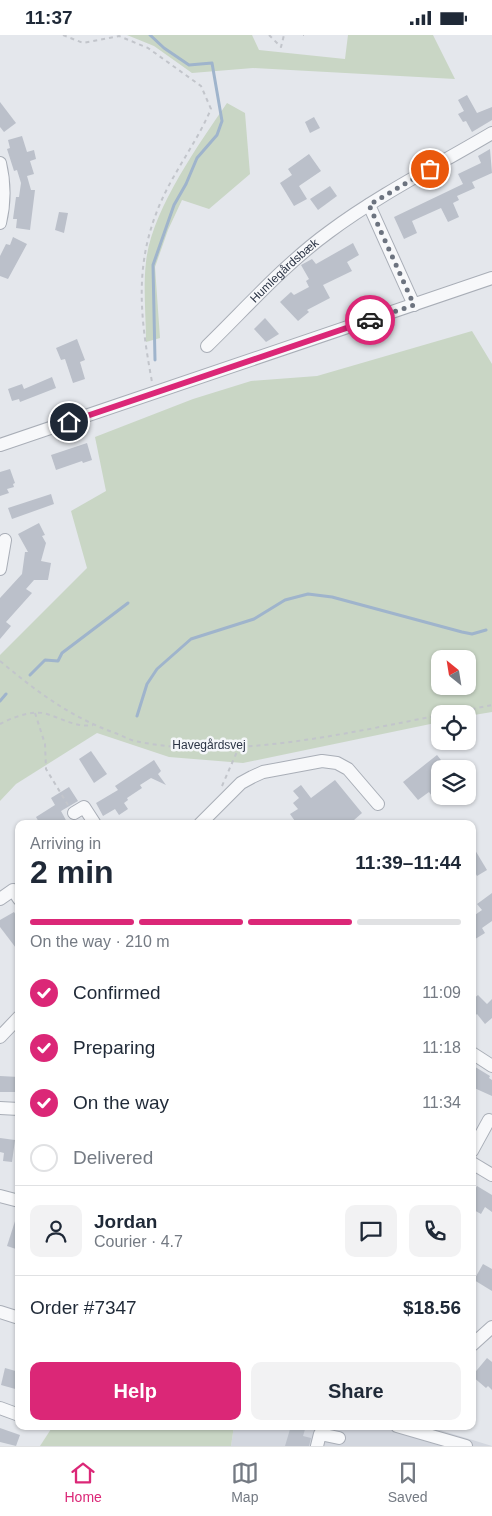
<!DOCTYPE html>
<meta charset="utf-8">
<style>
:root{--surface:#fff;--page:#f2f2f3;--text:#1f2937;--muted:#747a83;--line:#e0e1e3;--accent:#db2777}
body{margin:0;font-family:Arial,sans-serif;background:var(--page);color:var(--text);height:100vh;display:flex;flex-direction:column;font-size:19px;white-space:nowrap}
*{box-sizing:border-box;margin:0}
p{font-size:16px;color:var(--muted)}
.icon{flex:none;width:28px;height:28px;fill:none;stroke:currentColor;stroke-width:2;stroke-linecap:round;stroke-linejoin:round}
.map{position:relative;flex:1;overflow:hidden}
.details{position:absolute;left:15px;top:785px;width:461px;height:610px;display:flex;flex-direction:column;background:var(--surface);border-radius:10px;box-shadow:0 1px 4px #0004}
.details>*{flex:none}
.needle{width:32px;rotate:330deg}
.controls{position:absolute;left:431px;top:615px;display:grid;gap:10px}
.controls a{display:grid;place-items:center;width:45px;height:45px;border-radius:10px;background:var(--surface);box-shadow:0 1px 4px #0004;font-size:25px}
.pin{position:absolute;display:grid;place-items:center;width:42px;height:42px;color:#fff;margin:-21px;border:2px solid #fff;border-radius:50%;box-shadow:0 1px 5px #0007}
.courier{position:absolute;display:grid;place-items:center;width:50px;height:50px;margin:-25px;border:4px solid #db2777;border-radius:50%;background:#fff;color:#222;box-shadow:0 1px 6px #0007}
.overview em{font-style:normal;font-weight:800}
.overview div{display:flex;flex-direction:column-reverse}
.overview{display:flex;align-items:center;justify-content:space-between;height:85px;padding:0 15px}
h1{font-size:32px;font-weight:800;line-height:38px}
.bar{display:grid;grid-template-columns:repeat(4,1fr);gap:8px 5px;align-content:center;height:60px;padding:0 15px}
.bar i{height:6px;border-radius:4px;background:var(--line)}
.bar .current{background:var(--accent)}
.bar p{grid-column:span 4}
.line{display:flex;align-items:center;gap:12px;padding:0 15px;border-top:1px solid var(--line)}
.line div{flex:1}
.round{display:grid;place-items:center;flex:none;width:52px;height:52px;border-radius:10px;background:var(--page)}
ol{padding:0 15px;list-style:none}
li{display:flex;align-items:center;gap:15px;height:55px}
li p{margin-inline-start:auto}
li .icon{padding:5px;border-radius:50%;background:var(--accent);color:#fff;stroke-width:4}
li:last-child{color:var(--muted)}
li i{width:28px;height:28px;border:2px solid var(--line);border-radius:50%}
.action{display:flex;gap:10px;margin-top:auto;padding:10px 15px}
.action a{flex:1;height:58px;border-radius:10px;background:var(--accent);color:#fff;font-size:20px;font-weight:800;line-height:58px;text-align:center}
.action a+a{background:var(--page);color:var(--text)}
.status{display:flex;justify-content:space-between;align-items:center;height:35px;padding:0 25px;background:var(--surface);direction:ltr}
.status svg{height:14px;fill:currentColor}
.tabs{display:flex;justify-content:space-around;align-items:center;height:70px;border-top:1px solid var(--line);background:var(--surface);font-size:14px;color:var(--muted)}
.tabs a{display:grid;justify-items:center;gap:2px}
.tabs .current{color:var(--accent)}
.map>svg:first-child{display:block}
</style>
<div class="status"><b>11:37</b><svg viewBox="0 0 49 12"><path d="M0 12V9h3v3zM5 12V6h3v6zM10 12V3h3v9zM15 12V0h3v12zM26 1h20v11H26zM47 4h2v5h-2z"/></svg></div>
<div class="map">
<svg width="492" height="1411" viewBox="0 0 492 1411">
<rect width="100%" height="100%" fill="#e4e7ec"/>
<path fill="#d2d6de" d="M234,1391h193l65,20h-261z"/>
<g fill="#c9d6c5" fill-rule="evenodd">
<path d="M127,0h125l7,15 86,9 3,-24h85l22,44 -202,-11 -61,5 -38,-27z"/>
<path d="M227,68l18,10 5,61 -41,35 -27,-9 -14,30 -13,37 5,71 -14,4c0,-26 -3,-54 0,-80 5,-51 53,-118 81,-159z"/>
<path d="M472,296l20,33v348l-24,4v-2h-28v8l-197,41 -74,-6 -72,-24 -81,51 -16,17v-146l87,-87 -16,-57 35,-20 -11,-54 98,-38 58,-18 66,-5zM440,624h28v27h-28z"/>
<path d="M53,1391h181l-3,20h-191z"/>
</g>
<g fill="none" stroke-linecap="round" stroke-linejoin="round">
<g stroke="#9fb4cc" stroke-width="3">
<path d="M150,0l14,13 25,17 23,-2 10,58 -5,14 -20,23 -11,26 -12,21 -21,60 2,95"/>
<path d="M30,640l15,-15 13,1 4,-8 66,-50"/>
<path d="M0,666l6,-7"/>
<path d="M137,681l10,-32 10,-15 34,-30 63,-20 31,-19 23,-6 24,3 130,35 10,2 14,-4"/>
</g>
</g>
<g fill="#bbc0ca">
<path d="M467,60l10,18 15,-6v13l-20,12 -6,-11 -3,1 -5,-8 6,-3 -6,-11z"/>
<path d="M0,67l16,21 -12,9 -4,-5z"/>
<path d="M314,82l6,11 -10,5 -5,-11z"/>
<path d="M22,101l5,16 7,-2 2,9 -6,2 4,13 -7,2 4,14h4l-5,40 -14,-2 1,-9h-4l3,-22h3l2,-14 -4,-13 -3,1 -7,-22 3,-1 -2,-8z"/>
<path d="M490,114l2,24 -20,9 3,6 -18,8 2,4 -6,3 6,14 -11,5 -7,-14 -29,13 5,12 -13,6 -10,-22 69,-33 -5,-10 23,-11 -3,-7z"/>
<path d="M309,119l12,17 -22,15 8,13 -13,7 -14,-23 12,-8 -4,-6z"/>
<path d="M330,151l7,10 -19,14 -8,-11z"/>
<path d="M59,177l9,1 -4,20 -9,-3z"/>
<path d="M13,202l14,7 -19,35 -8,-3v-20l6,-12 4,1z"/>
<path d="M353,208l6,12 -12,7 5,9 -29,14 7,13 -23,12 2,2 -11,9 -18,-19 11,-10 3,3 15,-8 -3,-6 3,-2 -8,-14 11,-6 4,5z"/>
<path d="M265,283l14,16 -13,8 -12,-13z"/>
<path d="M77,304l8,21 -5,2 5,17 -12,4 -8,-24 -4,1 -5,-12z"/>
<path d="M52,342l4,11 -36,14 -1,-3 -7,2 -4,-12 14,-5 2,5z"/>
<path d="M87,408l5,17 -9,3 -1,-2 -26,9 -5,-15z"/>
<path d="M10,434l5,14 -2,1 1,3 -7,2 2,4 -9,3v-24z"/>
<path d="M51,459l3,10 -42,15 -4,-11z"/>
<path d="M39,488l6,12 -3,1 4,7 -5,18 10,2 -3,17h-14l-8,9 6,4 -26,29 5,4 -11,13v-41l22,-24 3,-22h3l-10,-18z"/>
<path d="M91,716l16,23 -13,9 -15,-24z"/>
<path d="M437,720l11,14h-8v26l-6,4 -5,-7 -11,8 -15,-18z"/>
<path d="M154,725l7,11 -3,3 8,11 -15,-7 -11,7 2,3 -15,10 1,2 -4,3 4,6 -9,6 -4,-6 -12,7 -7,-13 22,-13 -3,-4z"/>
<path d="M335,745l27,33 -8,7 2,4h-59l-7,-10 8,-5 -5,-6 6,-5 -6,-7 8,-6 10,13z"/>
<path d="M69,752l9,14 -17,10 7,13h-28l-4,-7 19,-12 -4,-7z"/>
<path d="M472,810l15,25 -10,6 -5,-9z"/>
<path d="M492,858v28l-10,7 3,5 -13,8v-24l10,-7 -5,-6z"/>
<path d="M14,877l5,8v32l-19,-25v-7z"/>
<path d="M478,960l9,9 5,-5v19l-7,6 -8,-10 -5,4v-18z"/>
<path d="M472,1030l18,11 -1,2 3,2v16l-20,-9z"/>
<path d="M0,1041l19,1v15h-19z"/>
<path d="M0,1103l15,2 -3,22 -9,-1 1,-8 -4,-1z"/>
<path d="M477,1151l15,9v17l-7,-5 -4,7 -9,-5v-15z"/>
<path d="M17,1180h2v35l-12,-4z"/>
<path d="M483,1229l9,5v22l-18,-11z"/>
<path d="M487,1323l5,4v28l-4,-4 -2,2 -14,-12z"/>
<path d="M5,1333l14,4v18l-18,-5z"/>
<path d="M291,1391h15l-3,10 8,2 -2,8h-24z"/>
<path d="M0,1393l20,7 -4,11 -16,-4z"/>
</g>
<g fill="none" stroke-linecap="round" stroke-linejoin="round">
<defs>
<g id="minor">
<path d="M0,128c5,21 5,39 0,60"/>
<path d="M369,170l45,100"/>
<path id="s1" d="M207,311c40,-39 78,-82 122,-114 51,-38 109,-67 163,-99"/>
<path d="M0,410l492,-167"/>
<path d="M0,534l5,-29"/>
<path d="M74,778l10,-6 11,17"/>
<path d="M200,789l41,-41 11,-6 11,-5 59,-11 15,2 11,6 30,35"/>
<path d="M0,864l13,-9 6,9"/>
<path d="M0,1002l19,-20"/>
<path d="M472,1018l20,13"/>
<path d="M0,1073l19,1"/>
<path d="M472,1116l17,-31"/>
<path d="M472,1128l20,12"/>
<path d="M0,1161l19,5"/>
<path d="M0,1277l19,6"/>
<path d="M472,1310l20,-18"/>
<path d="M0,1373l19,7"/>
<path d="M397,1391l69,20"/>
<path d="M317,1411l3,-12 19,4"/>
</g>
</defs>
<use href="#minor" stroke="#a9aeb7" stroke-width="14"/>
<g stroke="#c2c5cb" stroke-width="2" stroke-dasharray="4 4" stroke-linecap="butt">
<path d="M63,0l20,8 36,-7 29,12 53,38 10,23c-12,28 -30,53 -44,80 -34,67 -28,122 -15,193"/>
<path d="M269,0l12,12 3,-12"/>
<path d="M303,0h1"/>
<path d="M0,626c36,30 70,56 115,72 8,3 16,8 25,9 91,18 209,-9 300,-27"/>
<path d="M35,678l10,31 1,25 22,36"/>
<path d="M448,679l44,-9"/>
<path d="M0,689c11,-6 30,-13 43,-11 17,4 32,15 50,12"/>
<path d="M222,751l17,-39"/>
</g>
<use href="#minor" stroke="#f7f8fa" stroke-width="12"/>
</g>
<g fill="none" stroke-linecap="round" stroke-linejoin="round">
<path stroke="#6c737f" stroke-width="5" stroke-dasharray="0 9" d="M370,285l44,-15 -45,-100 61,-36"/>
<path stroke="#db2777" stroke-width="6" d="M69,387l301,-102"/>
</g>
<g text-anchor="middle" stroke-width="5" stroke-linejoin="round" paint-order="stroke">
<g font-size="12" fill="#2b3445" stroke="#f4f6f9">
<text dy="4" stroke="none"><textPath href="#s1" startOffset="108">Humlegårdsbæk</textPath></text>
<text x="209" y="714">Havegårdsvej</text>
</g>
</g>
</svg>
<div class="controls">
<a><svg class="needle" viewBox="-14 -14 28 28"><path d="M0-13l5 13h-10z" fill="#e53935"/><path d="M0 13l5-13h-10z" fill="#747a83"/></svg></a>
<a><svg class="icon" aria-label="locate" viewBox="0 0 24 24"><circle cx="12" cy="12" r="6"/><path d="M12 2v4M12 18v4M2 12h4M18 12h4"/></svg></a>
<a><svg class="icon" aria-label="layers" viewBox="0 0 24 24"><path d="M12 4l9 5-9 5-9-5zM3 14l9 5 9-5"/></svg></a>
</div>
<div class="pin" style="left:430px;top:134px;background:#ea580c"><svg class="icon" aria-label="bag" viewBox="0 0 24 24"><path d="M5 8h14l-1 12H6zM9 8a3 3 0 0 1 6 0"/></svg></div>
<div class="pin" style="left:69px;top:387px;background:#1f2937"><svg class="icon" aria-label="home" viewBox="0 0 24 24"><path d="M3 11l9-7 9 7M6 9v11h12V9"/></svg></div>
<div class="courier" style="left:370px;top:285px"><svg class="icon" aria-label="car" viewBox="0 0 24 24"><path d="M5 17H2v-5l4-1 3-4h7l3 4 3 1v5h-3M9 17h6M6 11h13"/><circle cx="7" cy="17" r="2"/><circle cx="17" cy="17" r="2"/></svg></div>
<section class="details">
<div class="overview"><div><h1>2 min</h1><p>Arriving in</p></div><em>11:39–11:44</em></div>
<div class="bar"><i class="current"></i><i class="current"></i><i class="current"></i><i></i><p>On the way · 210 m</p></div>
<ol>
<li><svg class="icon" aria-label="check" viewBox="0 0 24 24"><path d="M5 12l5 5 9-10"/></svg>Confirmed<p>11:09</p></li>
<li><svg class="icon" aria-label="check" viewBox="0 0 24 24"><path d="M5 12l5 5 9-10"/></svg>Preparing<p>11:18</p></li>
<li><svg class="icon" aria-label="check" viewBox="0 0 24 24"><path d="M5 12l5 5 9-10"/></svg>On the way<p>11:34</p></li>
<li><i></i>Delivered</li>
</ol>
<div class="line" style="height:90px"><a class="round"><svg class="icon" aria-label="person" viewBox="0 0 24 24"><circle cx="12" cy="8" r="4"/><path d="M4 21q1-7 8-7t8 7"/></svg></a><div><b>Jordan</b><p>Courier · 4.7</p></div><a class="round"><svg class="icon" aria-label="chat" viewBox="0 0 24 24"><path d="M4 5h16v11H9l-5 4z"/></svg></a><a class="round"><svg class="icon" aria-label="phone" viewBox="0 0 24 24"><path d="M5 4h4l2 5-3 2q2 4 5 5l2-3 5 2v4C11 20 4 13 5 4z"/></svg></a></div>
<div class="line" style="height:65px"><div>Order #7347</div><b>$18.56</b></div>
<div class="action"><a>Help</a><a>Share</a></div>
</section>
</div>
<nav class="tabs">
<a class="current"><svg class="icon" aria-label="home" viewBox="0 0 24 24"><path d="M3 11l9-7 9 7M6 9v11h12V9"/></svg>Home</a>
<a><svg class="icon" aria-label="map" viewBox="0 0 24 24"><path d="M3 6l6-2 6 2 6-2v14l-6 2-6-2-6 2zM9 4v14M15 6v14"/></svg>Map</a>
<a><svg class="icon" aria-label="saved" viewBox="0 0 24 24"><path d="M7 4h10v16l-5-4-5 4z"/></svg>Saved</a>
</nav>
